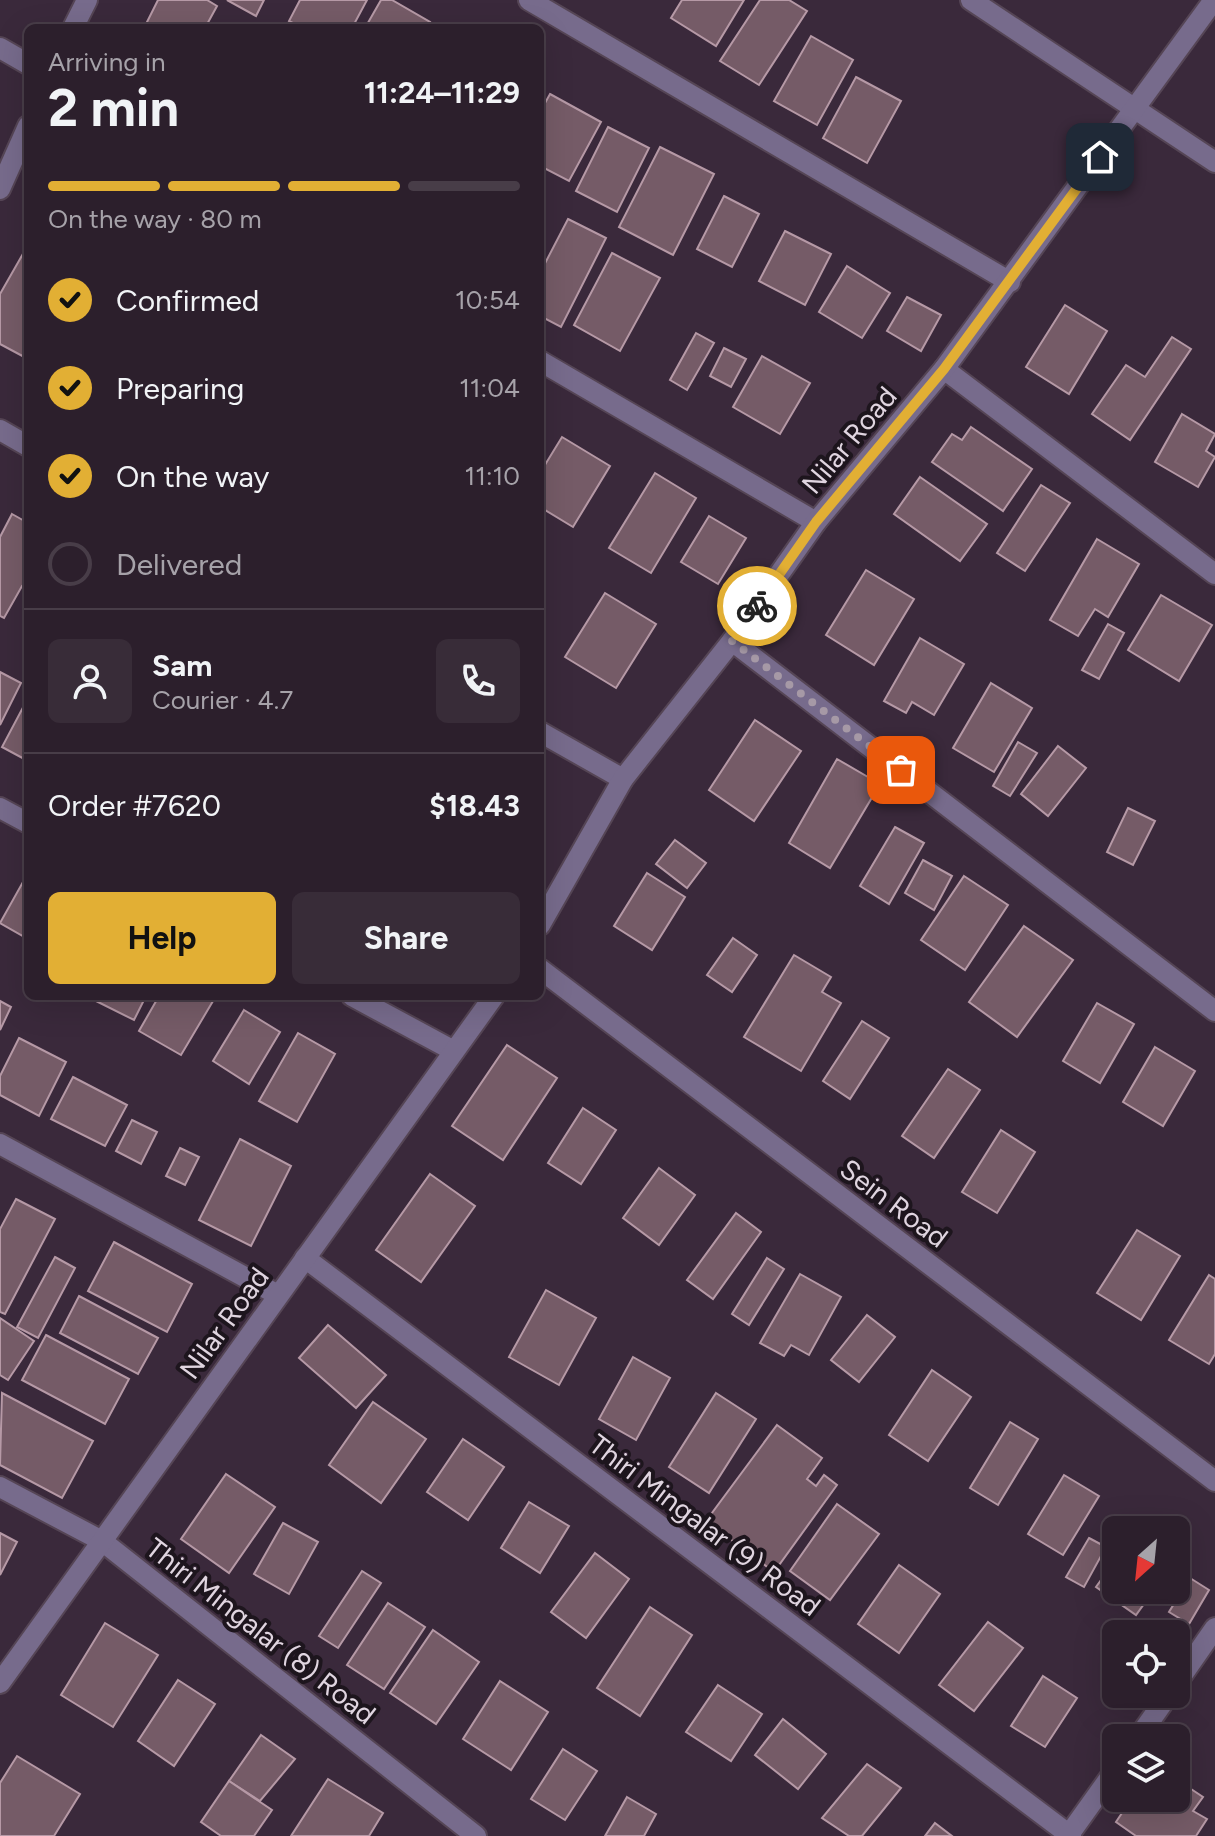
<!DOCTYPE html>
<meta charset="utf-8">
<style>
:root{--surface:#2c1f2c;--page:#382c38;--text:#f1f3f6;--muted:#a6a2a9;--line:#483d48;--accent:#e2af34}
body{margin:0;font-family:Figtree,sans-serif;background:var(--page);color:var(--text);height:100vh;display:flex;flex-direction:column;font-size:30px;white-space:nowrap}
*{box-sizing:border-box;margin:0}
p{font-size:26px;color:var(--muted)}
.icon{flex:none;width:44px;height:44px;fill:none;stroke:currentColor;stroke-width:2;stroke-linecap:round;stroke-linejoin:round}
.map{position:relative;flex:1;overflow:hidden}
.panel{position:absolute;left:24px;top:24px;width:520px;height:976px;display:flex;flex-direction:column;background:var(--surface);border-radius:12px;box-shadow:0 8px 32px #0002,0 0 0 2px var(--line)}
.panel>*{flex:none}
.needle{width:52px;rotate:207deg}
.buttons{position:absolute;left:1102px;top:1516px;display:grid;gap:16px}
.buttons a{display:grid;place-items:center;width:88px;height:88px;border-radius:12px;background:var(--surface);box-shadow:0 8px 32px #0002,0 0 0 2px var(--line);font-size:40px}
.pin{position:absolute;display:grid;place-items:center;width:68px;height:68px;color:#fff;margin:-34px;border-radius:16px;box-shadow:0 4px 12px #0006}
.courier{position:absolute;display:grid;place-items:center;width:80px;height:80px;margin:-40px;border:6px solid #e2af34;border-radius:50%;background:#fff;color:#222;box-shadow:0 2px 10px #0007}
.headline em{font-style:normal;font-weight:700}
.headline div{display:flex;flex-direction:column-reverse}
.headline{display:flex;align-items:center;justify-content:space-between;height:136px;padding:0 24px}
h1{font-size:52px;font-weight:700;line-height:60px}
.bar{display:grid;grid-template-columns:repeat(4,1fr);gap:12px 8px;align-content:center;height:96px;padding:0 24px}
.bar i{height:10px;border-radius:6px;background:var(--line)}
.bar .selected{background:var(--accent)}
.bar p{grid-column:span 4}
.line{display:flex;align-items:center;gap:20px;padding:0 24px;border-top:2px solid var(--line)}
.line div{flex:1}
.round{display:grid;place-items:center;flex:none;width:84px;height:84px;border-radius:12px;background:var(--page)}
ol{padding:0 24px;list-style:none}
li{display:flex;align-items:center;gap:24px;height:88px}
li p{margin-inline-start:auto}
li .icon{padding:8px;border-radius:50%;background:var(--accent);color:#111;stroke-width:4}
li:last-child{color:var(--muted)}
li i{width:44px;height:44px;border:4px solid var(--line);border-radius:50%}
.button{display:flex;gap:16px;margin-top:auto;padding:16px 24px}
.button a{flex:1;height:92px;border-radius:12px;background:var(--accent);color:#111;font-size:32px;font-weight:700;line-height:92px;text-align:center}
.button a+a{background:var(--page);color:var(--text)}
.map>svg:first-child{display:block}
</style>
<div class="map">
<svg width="1215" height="1836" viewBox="0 0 1215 1836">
<rect width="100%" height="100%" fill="#3a293b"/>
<g fill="#755b67" stroke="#b699a6" stroke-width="2">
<path d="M158,0h49l10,6 -12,22h-61z"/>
<path d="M227,0h37l-8,16z"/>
<path d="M300,0h67l-15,28h-50l-13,-7z"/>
<path d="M381,0h11l38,22 -3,6h-62z"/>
<path d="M682,0h62l-28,46 -45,-28z"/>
<path d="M760,0h29l18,11 -48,74 -39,-24z"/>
<path d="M811,36l42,24 -36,65 -43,-24z"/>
<path d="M856,77l45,24 -34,62 -44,-25z"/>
<path d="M550,94l51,28 -32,59 -29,-15v-54z"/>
<path d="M608,127l41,21 -32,64 -41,-21z"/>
<path d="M660,147l54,27 -41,81 -54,-28z"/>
<path d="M724,196l35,18 -27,53 -35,-18z"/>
<path d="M568,219l38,19 -45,89 -21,-11v-43z"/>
<path d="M785,231l46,23 -26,51 -46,-24z"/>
<path d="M28,245v114l-28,-15v-50z"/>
<path d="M612,253l48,25 -40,73 -46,-26z"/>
<path d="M847,266l43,27 -28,45 -43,-26z"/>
<path d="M907,297l34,18 -20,36 -34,-20z"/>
<path d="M1065,305l42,26 -38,63 -43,-27z"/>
<path d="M696,333l18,10 -27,47 -17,-10z"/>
<path d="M1172,337l19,12 -61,91 -38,-26 34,-49 19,12z"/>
<path d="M724,348l22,11 -15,28 -21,-11z"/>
<path d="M762,356l48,27 -30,51 -47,-27z"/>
<path d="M1182,414l33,20 -9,17 9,6 -17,30 -43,-25z"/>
<path d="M971,427l61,42 -29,42 -71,-49 20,-28 10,6z"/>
<path d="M562,437l48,29 -37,61 -33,-20v-34z"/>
<path d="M655,473l41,25 -45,75 -42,-25z"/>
<path d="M920,477l67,47 -27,37 -66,-47z"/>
<path d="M1041,485l29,18 -45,68 -28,-18z"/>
<path d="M12,514l16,9v66l-6,-3 -18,32 -4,-2v-79z"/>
<path d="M709,516l37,22 -28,46 -37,-22z"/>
<path d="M1097,539l42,25 -31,53 -13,-8 -17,27 -28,-16z"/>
<path d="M866,570l48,29 -40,66 -48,-30z"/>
<path d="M605,593l51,31 -40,64 -51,-31z"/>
<path d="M1161,595l51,30 -33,56 -51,-31z"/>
<path d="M1108,624l16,9 -25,46 -17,-9z"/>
<path d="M920,638l44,26 -30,51 -22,-13 -6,11 -22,-12z"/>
<path d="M0,672l21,11 -21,42z"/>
<path d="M991,683l41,25 -38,64 -41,-24z"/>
<path d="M28,698v63l-26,-14z"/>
<path d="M755,720l46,31 -47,70 -45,-31z"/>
<path d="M1018,742l19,11 -27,43 -17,-10z"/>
<path d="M1058,746l28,22 -38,48 -27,-22z"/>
<path d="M837,759l43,25 -50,84 -41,-25z"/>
<path d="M1128,808l27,13 -22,44 -26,-13z"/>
<path d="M895,827l29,16 -35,61 -29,-18z"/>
<path d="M675,840l31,23 -19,25 -31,-24z"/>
<path d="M923,860l29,16 -18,34 -29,-17z"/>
<path d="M28,873v66l-28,-16z"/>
<path d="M647,873l38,24 -33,53 -38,-24z"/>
<path d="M964,876l44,29 -43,65 -44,-30z"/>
<path d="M1024,926l49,34 -56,77 -48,-35z"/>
<path d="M733,938l24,17 -25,37 -25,-17z"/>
<path d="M794,955l37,22 -9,15 19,11 -40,68 -57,-34z"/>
<path d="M86,996h60l-12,24z"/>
<path d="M159,996h57l-35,59 -42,-24z"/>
<path d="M0,1001l11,6 -11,23z"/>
<path d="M1097,1003l37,21 -34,59 -37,-22z"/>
<path d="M244,1010l36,22 -31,52 -36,-23z"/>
<path d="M862,1021l27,17 -39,61 -27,-18z"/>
<path d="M298,1033l37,21 -38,68 -38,-21z"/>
<path d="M19,1038l47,24 -27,54 -39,-21v-19z"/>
<path d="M507,1045l50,33 -54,82 -51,-34z"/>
<path d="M1155,1047l40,24 -32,55 -40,-24z"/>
<path d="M948,1069l32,21 -46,68 -32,-22z"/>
<path d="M73,1077l54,28 -22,41 -54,-27z"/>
<path d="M583,1108l33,22 -35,54 -33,-21z"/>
<path d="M132,1120l25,12 -16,32 -25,-13z"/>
<path d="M1001,1130l34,22 -38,61 -35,-21z"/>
<path d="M240,1139l51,27 -40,80 -52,-26z"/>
<path d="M180,1148l19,9 -14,28 -19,-9z"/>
<path d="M659,1168l36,27 -36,50 -36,-27z"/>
<path d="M430,1174l45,32 -54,76 -45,-32z"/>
<path d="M16,1199l39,20 -50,95 -5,-2v-83z"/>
<path d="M736,1213l25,19 -48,67 -26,-19z"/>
<path d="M1137,1230l43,26 -39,64 -44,-27z"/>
<path d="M114,1242l78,42 -25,48 -79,-41z"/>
<path d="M55,1257l20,11 -37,70 -21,-11z"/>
<path d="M767,1258l17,11 -35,56 -17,-11z"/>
<path d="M800,1274l41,23 -32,58 -18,-10 -7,11 -24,-13z"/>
<path d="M1209,1275l6,4v75l-6,10 -40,-24z"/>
<path d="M546,1290l50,28 -37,67 -50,-28z"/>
<path d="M79,1296l79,42 -20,36 -78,-41z"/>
<path d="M867,1315l28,22 -36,45 -28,-22z"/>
<path d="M0,1318l34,23 -26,39 -8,-5z"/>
<path d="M328,1325l58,50 -30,33 -57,-50z"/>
<path d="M46,1335l83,44 -24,45 -83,-44z"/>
<path d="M633,1357l37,21 -34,62 -37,-21z"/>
<path d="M932,1370l39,27 -43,64 -39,-26z"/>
<path d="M2,1393l91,48 -31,57 -62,-33z"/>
<path d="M716,1393l40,26 -47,74 -40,-26z"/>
<path d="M373,1402l53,37 -45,64 -52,-38z"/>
<path d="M1010,1422l28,17 -40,66 -28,-17z"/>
<path d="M777,1425l45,33 -15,21 9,7 8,-11 13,10 -63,87 -68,-51z"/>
<path d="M463,1439l41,28 -36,53 -41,-28z"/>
<path d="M226,1474l49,33 -46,66 -48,-34z"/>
<path d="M1064,1475l35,21 -36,59 -35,-21z"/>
<path d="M529,1502l40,24 -29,47 -39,-25z"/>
<path d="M837,1504l42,30 -49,66 -40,-29z"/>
<path d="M283,1523l35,19 -29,52 -35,-20z"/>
<path d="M0,1533l17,9 -17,33z"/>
<path d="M1089,1538l17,9 -22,40 -18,-10z"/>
<path d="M595,1553l34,26 -43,59 -35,-26z"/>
<path d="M1116,1559v31h38l-18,25 -40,-28z"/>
<path d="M899,1565l41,29 -41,59 -41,-29z"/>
<path d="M362,1571l19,12 -43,65 -19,-12z"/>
<path d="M1190,1578l19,12 -20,34 -20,-12z"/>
<path d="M388,1603l37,24 -41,62 -37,-24z"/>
<path d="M650,1607l42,28 -52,81 -43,-28z"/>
<path d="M988,1622l35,26 -49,63 -35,-26z"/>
<path d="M105,1623l53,32 -45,72 -52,-32z"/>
<path d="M433,1630l46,32 -43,62 -46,-31z"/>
<path d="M1043,1676l34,22 -32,49 -34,-21z"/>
<path d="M178,1680l37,24 -41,62 -36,-25z"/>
<path d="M500,1681l48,31 -37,58 -48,-31z"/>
<path d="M718,1685l44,29 -31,47 -45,-29z"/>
<path d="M783,1719l43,35 -28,35 -43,-34z"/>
<path d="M261,1735l34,24 -35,42 -31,-20z"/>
<path d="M563,1749l34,22 -32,49 -34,-21z"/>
<path d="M17,1756l63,38 -26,42h-54v-53z"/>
<path d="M867,1764l34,24 -39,48h-13l-27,-18z"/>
<path d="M328,1779l55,34 -14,23h-78z"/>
<path d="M1176,1779l27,18 -10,14 14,8 -11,17h-60l-20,-14 16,-24h44z"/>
<path d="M229,1781l43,29 -18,26h-33l-20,-14z"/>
<path d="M627,1797l29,17 -12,22h-39z"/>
<path d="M935,1823l17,13h-27z"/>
</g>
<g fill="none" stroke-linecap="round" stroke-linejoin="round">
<defs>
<g id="minor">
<path d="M529,0l481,282"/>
<path d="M971,0l244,162"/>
<path d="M73,28l14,-28"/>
<path d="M0,48l28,16"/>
<path d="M0,189l28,-63"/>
<path d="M540,361l276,161"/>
<path d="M944,369l271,205"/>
<path d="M0,430l28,16"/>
<path d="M732,641l483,370"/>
<path d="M540,732l83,47"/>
<path d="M0,808l28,15"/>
<path d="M540,925l83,-146 109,-138 84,-119 128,-153 270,-369"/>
<path d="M540,969l675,512"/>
<path d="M352,996l102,55"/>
<path d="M0,1144l278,151"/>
<path d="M305,1258l766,578"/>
<path d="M0,1487l102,54 374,295"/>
<path d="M0,1683l494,-687"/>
<path d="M1176,1684l39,-56"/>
<path d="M1138,1738l31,-44"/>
<path d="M1068,1836l48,-67"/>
</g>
</defs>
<use href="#minor" stroke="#554555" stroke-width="24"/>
<use href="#minor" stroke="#776b8c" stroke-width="20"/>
</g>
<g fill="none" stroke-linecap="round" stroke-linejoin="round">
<path stroke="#a699a6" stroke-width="8" stroke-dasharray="0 14.4" d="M757,606l-25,35 169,129"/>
<path stroke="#e2af34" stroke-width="10" d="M757,606l59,-84 128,-153 156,-212"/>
</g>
<g text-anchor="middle" stroke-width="8" stroke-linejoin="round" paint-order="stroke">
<g font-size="28" fill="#e0d5e0" stroke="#1d151d">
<text transform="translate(849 440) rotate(-50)" y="10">Nilar Road</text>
<text transform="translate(894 1203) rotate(37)" y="10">Sein Road</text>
<text transform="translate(224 1323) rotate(-54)" y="10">Nilar Road</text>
<text transform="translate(705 1525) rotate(37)" y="10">Thiri Mingalar (9) Road</text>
<text transform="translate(261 1631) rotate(38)" y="10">Thiri Mingalar (8) Road</text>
</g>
</g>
</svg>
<div class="buttons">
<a><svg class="needle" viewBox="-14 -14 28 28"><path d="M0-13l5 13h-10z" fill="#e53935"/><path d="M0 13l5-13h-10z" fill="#a6a2a9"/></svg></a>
<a><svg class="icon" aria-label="locate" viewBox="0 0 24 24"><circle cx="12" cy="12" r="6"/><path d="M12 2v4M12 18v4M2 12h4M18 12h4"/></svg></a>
<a><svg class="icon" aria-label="layers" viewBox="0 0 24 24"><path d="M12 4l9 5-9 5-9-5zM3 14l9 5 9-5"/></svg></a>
</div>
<div class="pin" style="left:901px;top:770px;background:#ea580c"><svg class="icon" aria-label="bag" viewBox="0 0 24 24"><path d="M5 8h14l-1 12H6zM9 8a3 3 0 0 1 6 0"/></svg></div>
<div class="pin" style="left:1100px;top:157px;background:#1f2937"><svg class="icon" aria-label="home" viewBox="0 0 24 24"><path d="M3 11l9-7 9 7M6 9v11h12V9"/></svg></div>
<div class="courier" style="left:757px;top:606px"><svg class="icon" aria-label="bike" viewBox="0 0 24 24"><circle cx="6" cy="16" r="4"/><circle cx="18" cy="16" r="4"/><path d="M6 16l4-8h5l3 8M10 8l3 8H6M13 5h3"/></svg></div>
<section class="panel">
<div class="headline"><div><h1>2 min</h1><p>Arriving in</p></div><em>11:24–11:29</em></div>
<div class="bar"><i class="selected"></i><i class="selected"></i><i class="selected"></i><i></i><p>On the way · 80 m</p></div>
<ol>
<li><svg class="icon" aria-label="check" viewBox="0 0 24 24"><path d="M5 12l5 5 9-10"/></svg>Confirmed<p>10:54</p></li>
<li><svg class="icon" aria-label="check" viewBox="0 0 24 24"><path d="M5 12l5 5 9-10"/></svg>Preparing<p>11:04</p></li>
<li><svg class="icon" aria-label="check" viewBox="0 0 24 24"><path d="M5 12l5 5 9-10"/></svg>On the way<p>11:10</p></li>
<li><i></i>Delivered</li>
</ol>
<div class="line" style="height:144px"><a class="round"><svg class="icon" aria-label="person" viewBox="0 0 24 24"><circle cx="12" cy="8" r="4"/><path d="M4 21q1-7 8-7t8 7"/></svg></a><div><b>Sam</b><p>Courier · 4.7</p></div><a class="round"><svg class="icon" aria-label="phone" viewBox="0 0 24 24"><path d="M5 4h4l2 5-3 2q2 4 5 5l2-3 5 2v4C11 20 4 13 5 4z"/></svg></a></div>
<div class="line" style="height:104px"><div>Order #7620</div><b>$18.43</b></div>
<div class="button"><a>Help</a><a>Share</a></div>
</section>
</div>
